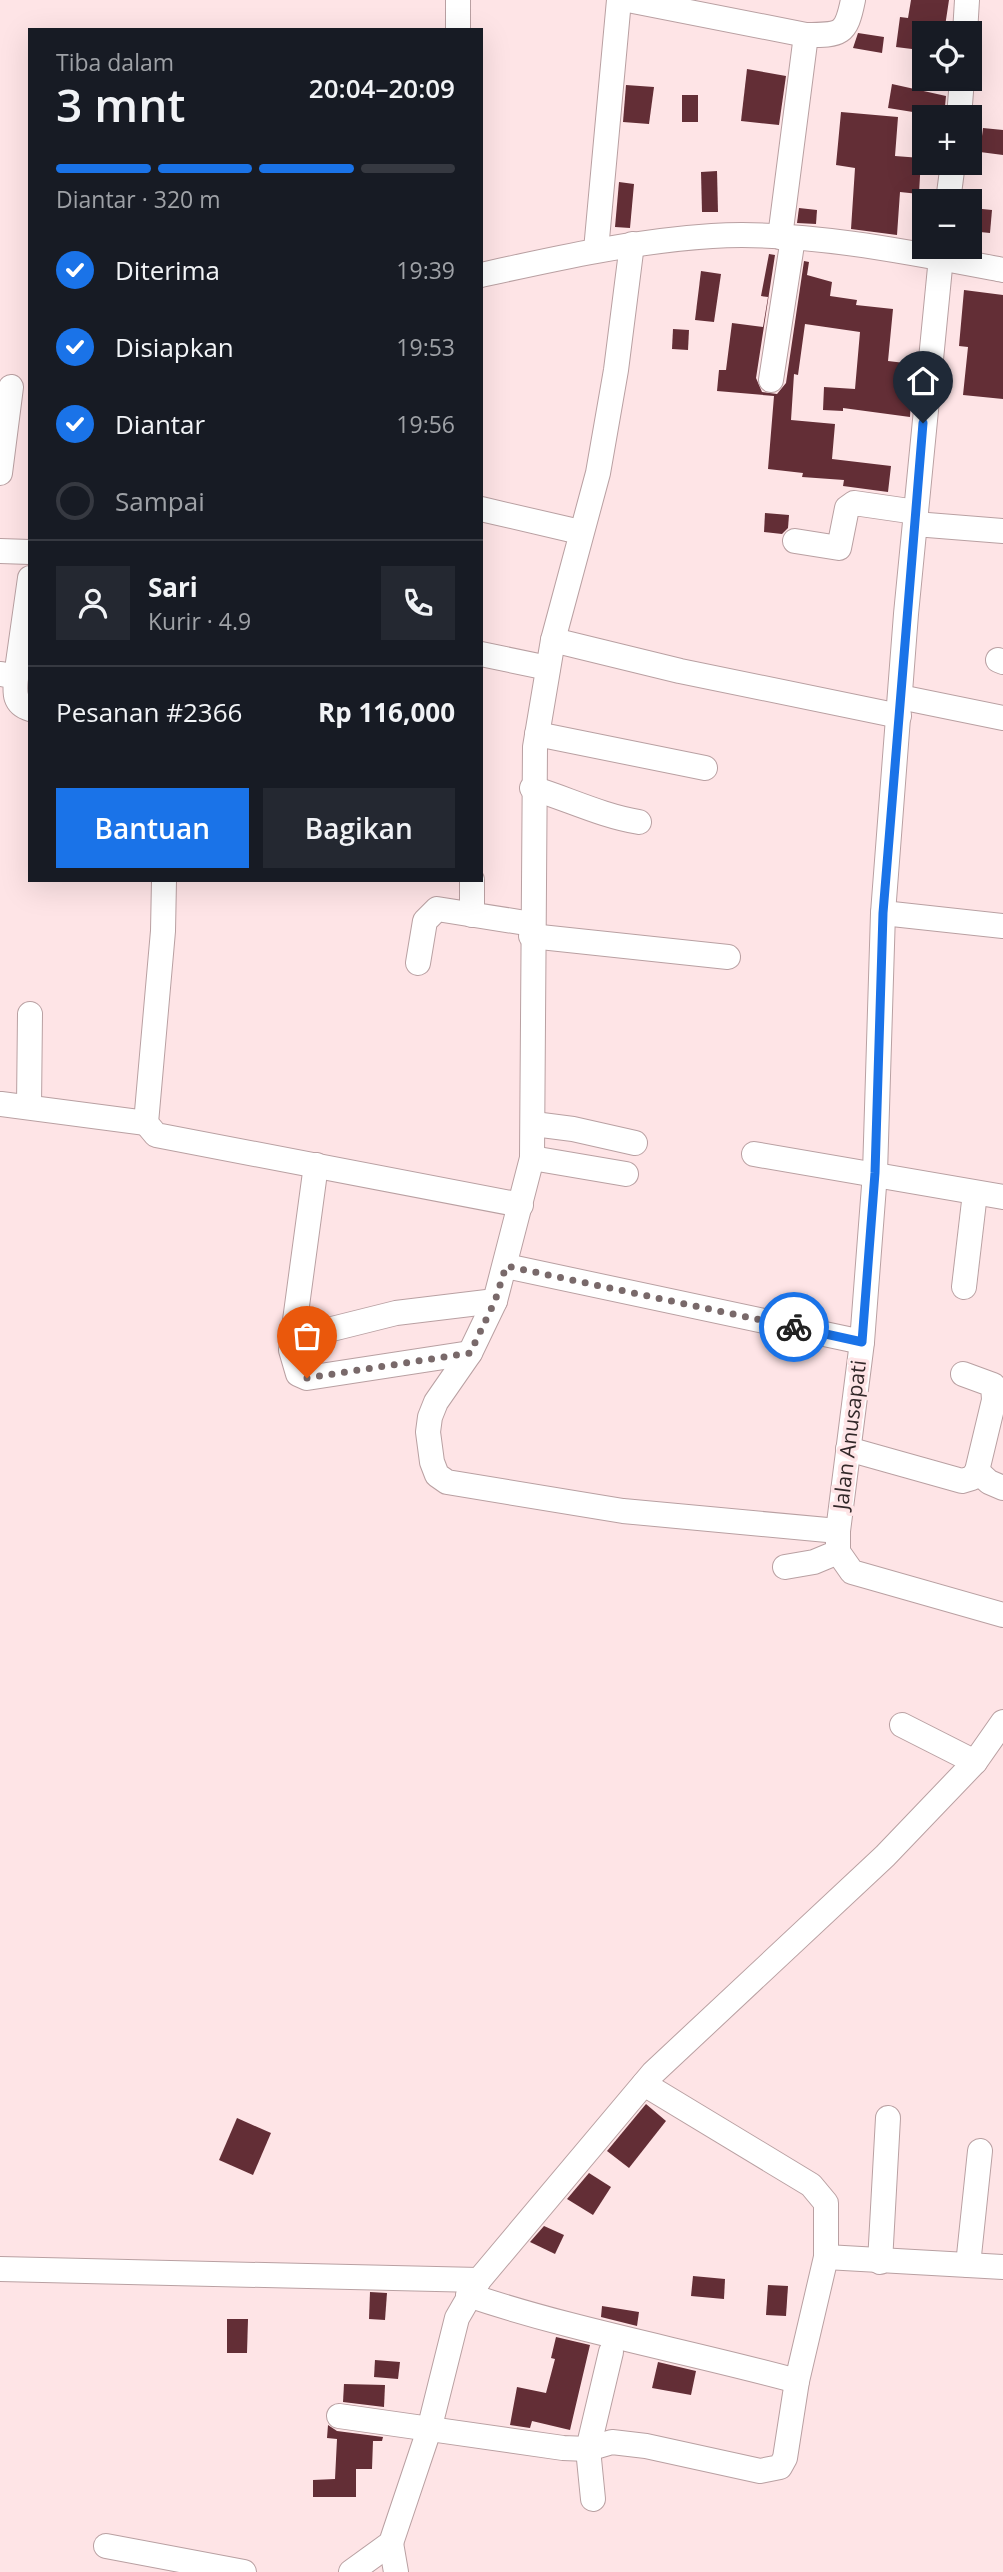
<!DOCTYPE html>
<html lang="id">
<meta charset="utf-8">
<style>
:root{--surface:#171b24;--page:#242831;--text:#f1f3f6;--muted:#9ea1a6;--line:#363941;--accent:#1a73e8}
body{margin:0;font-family:"Open Sans",sans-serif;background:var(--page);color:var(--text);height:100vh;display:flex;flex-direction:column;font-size:26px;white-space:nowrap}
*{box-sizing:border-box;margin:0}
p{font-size:23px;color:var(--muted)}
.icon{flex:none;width:38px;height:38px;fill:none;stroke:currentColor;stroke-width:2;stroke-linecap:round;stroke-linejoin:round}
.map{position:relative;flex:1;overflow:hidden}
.panel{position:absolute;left:28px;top:28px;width:455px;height:854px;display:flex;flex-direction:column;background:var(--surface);border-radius:0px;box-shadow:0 7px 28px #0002}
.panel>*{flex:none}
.tools{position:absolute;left:912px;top:21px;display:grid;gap:14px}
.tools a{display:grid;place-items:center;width:70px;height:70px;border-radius:0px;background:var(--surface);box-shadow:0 7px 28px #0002;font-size:35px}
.pin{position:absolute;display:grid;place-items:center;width:60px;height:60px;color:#fff;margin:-72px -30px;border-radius:50% 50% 50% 0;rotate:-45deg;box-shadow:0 0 7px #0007}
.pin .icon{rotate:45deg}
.courier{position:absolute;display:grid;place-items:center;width:70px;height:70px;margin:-35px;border:5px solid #1a73e8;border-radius:50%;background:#fff;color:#222;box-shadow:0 2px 9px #0007}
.summary em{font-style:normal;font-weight:600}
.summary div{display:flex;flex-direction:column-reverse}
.summary{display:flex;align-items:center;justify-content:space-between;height:119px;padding:0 28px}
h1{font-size:46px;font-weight:600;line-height:52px}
.bar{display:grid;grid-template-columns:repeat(4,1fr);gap:10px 7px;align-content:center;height:84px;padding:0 28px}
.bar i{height:9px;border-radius:5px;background:var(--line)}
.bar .on{background:var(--accent)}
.bar p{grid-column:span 4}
.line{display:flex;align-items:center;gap:18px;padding:0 28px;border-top:2px solid var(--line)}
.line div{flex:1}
.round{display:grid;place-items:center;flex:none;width:74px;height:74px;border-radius:0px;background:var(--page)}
ol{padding:0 28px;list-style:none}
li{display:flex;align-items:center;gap:21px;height:77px}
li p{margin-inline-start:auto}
li .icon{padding:7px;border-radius:50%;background:var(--accent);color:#fff;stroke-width:4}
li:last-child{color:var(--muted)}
li i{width:38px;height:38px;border:4px solid var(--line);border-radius:50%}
.button{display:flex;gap:14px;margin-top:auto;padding:14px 28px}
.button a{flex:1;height:80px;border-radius:0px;background:var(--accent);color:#fff;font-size:28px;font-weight:600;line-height:80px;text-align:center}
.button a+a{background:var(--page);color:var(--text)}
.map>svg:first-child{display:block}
</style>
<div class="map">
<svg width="1003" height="2572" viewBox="0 0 1003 2572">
<rect width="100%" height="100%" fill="#fee4e6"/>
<g fill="#632e36">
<path d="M911,0h38l-5,33h-20l-4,17 -24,-3 4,-30 8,1z"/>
<path d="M858,33l26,4 -2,16 -29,-5z"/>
<path d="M747,69l39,7 -7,49 -38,-4z"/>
<path d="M892,84l54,12 -2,21 -56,-9z"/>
<path d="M626,85l28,2 -5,37 -26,-2z"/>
<rect x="682" y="95" width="16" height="27"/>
<path d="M841,112l57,5 -3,39 26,2 -2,36 -19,-2 -3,43 -46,-6 4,-61 -19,-3z"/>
<path d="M983,128l20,2v25l-23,-3z"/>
<path d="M717,171l1,41h-16l-1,-40z"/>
<path d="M619,182l15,2 -4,44 -15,-1z"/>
<path d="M799,208l18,2 -1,14 -19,-1z"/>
<path d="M972,208l20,2 -2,23 -20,-2z"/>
<path d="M769,254l6,1 -19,123 6,14 15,2 9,-11 18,-122 5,1 -2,13 25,7 -2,14 27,4 -1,5 37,4 -5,52 25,3 -3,53 -67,-9v3l-20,-1 1,-23 31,2 5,-57 -55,-8 -7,51 -4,-1 -3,46 44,4 -3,35 59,7 -3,26 -45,-6 1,-6 -42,-3 1,-4 -35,-4 6,-73 -57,-5 2,-21h7l6,-47 31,4 5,-30 -7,-1z"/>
<path d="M701,271l20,3 -7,48 -19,-2z"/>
<path d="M964,290l39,5v104l-40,-4 5,-48 -9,-1z"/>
<path d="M673,329l16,1 -1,20 -16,-1z"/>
<path d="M765,513l24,2 -1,13 -6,6 -18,-2z"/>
<path d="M646,2104l20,17 -37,47 -22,-17z"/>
<path d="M237,2118l34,15 -18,42 -34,-15z"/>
<path d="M589,2173l22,14 -18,28 -26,-16z"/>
<path d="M544,2226l20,9 -9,19 -25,-12z"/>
<path d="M693,2276l32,3 -1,20 -33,-3z"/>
<path d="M768,2285l20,1 -2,30 -20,-1z"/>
<path d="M370,2292l17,1 -2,27 -16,-1z"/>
<path d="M602,2306l37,6 -2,14 -36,-9z"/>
<path d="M227,2319h21l-1,34h-20z"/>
<path d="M556,2337l34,8 -20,85 -38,-9 -2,7 -20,-3 7,-38 29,6 9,-34 -4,-1z"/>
<path d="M375,2360l25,2 -2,17 -24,-2z"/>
<path d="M658,2362l38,9 -5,24 -39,-7z"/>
<path d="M344,2384l41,1 -1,22 -41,-5z"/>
<path d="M328,2425l9,6 46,6 -1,4h-9l-1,28h-16v28h-43v-17l22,-1 2,-40 -10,-1z"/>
</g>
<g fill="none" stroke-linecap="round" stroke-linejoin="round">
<defs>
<g id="minor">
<path d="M458,0v30"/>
<path d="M628,0l178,35c35,0 40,0 47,-35"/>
<path d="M965,33l2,-33"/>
<path d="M959,117l3,-38"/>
<path d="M948,201l5,-38"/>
<path d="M780,237l26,-202"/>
<path d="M632,244l-16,126 -18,103 -45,167 -18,107 -3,411 -37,143 -25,52 -34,49 -6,15 -2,15 4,30 5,13 10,7 176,29 215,20"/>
<path d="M942,247l-36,367 -23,299 -8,260 -13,169 -24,189v21l14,20 151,43"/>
<path d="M596,250l23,-250"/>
<path d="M481,275c77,-17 153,-34 231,-39 89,-6 203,17 291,34"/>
<path d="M771,380l22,-142"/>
<path d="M0,473l11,-86"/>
<path d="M481,509l99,23"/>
<path d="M915,524l88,7"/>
<path d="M795,541l44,7 8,-40 7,-5 62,9"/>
<path d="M0,551l30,1"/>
<path d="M553,640l127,31 219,45"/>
<path d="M481,654l67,14"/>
<path d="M998,660l5,2"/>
<path d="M1,674l15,3c-1,15 -3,27 14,32"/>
<path d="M16,677l14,-99"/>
<path d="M900,697l103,21"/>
<path d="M537,734l168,34"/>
<path d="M532,788c36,11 70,28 107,34"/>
<path d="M164,880l-1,51 -17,192 10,12 365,70"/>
<path d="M883,913l120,13"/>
<path d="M472,915v-35"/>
<path d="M531,936l197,21"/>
<path d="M418,963l7,-42 12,-12 95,15"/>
<path d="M1,1104l145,19"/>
<path d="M29,1106l1,-92"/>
<path d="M534,1124l39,5 62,14"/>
<path d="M754,1154l249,43"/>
<path d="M532,1158l94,16"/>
<path d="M316,1165l-25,185 7,24 9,4 163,-25"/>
<path d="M506,1266l356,76"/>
<path d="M964,1287l11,-94"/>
<path d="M292,1339l104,-26 99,-12"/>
<path d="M848,1449l114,32 10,-3 5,-7 17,-71 -1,-15 -30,-11"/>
<path d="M977,1471l12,11 14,6"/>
<path d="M785,1567l29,-5 24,-10"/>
<path d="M902,1725l73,37"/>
<path d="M826,2257l177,10"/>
<path d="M880,2262l8,-144"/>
<path d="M968,2265l12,-114"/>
<path d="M0,2269l479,11"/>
<path d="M468,2295c107,36 219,56 329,86"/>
<path d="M339,2416l224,32 25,1 24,-7 34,4 114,25 20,-4 5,-9 12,-77 29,-124v-54l-15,-18 -167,-101"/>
<path d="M593,2499l-5,-50 23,-97"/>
<path d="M391,2543l5,29"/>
<path d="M106,2546l138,26"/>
<path d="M351,2572l40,-29 38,-113 28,-112 22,-38 174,-207 232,-217 90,-94 28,-40"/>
</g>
</defs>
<use href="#minor" stroke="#b9a0a2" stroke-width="26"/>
<use href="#minor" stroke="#fff" stroke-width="24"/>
</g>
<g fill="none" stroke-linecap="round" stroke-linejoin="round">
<path stroke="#79696a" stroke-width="7" stroke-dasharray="0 12.6" d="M307,1378l163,-25 25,-52 11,-35 288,61"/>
<path stroke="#1a73e8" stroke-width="9" d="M794,1327l68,15 13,-169 8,-260 40,-490"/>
</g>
<g text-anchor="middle" stroke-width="7" stroke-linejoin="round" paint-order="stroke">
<g font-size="21" fill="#312728" stroke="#fee4e6">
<text transform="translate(850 1435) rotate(-83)" y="7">Jalan Anusapati</text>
</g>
</g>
</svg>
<div class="tools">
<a><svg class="icon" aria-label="locate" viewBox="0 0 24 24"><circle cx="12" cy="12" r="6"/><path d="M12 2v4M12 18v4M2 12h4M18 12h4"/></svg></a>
<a>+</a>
<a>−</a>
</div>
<div class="pin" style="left:307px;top:1378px;background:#ea580c"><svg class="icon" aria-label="bag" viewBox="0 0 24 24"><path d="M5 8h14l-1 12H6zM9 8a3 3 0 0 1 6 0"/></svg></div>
<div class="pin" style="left:923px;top:423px;background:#1f2937"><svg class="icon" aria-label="home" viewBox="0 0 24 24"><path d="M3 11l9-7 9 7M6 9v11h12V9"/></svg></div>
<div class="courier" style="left:794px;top:1327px"><svg class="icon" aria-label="bike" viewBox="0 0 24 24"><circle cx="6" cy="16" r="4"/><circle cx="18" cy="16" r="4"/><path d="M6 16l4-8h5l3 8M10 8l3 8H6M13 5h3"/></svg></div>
<section class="panel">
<div class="summary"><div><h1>3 mnt</h1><p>Tiba dalam</p></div><em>20:04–20:09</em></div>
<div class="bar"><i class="on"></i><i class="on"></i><i class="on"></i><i></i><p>Diantar · 320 m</p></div>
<ol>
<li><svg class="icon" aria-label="check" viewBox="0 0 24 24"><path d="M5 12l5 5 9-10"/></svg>Diterima<p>19:39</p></li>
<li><svg class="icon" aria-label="check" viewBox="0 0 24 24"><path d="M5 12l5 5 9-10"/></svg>Disiapkan<p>19:53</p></li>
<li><svg class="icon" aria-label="check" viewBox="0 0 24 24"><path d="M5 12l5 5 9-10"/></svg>Diantar<p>19:56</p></li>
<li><i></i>Sampai</li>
</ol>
<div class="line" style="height:126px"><a class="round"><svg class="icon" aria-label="person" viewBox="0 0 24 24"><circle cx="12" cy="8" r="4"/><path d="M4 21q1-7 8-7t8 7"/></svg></a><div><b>Sari</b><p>Kurir · 4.9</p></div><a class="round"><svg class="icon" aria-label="phone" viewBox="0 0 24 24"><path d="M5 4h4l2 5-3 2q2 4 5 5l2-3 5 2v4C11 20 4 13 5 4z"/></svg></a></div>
<div class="line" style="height:91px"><div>Pesanan #2366</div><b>Rp 116,000</b></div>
<div class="button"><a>Bantuan</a><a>Bagikan</a></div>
</section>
</div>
